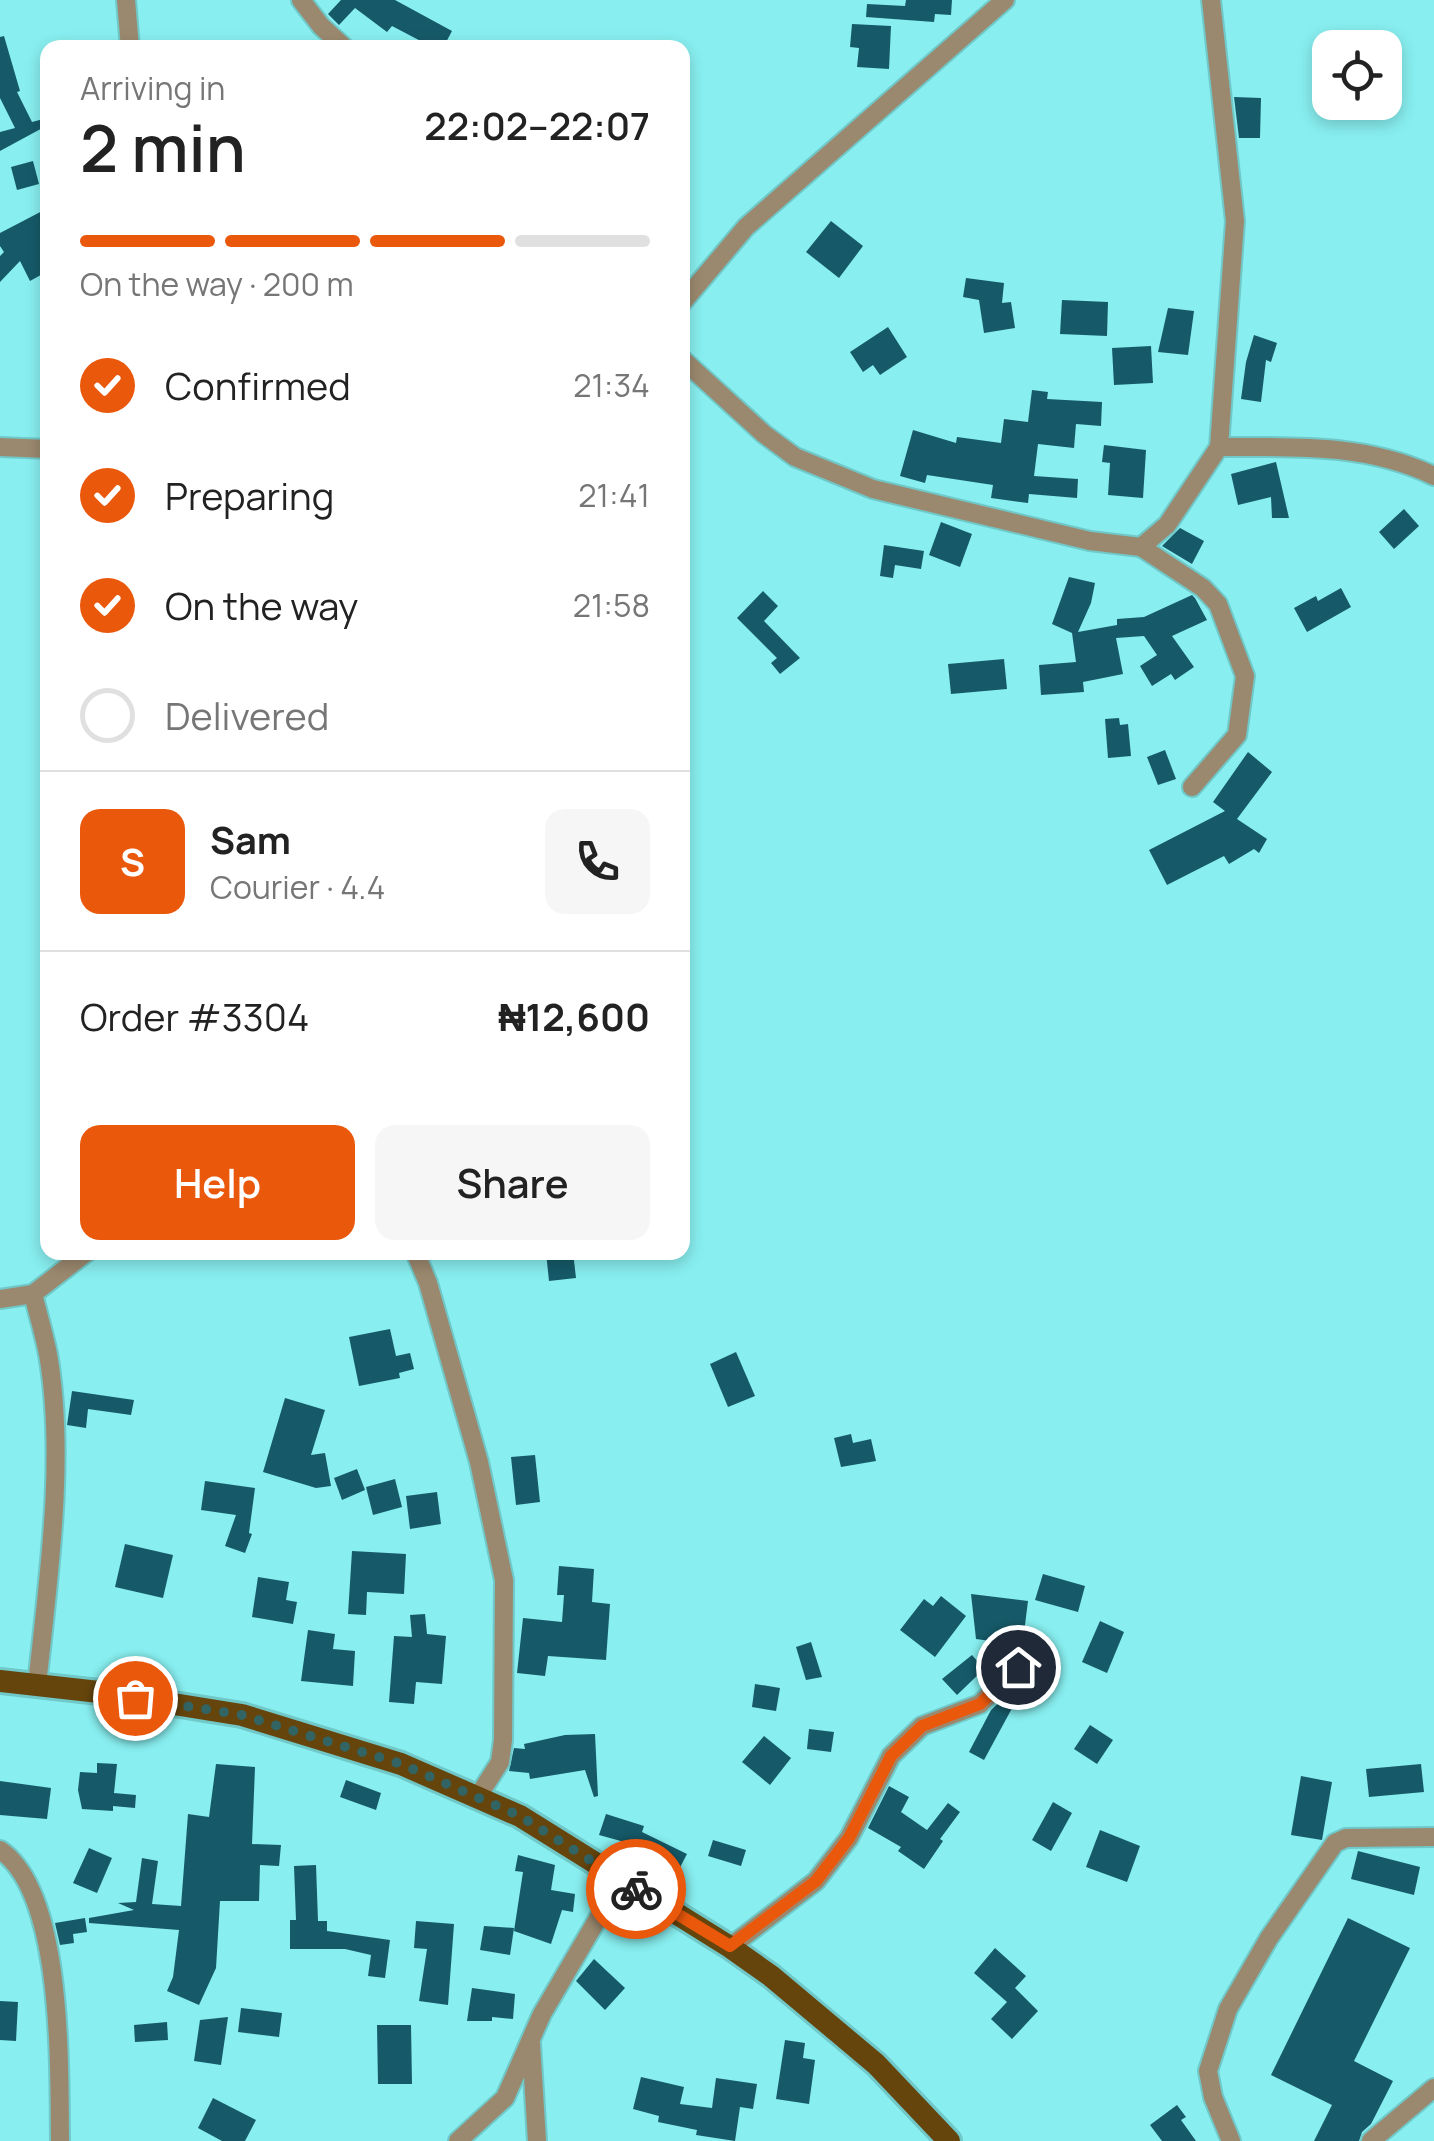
<!DOCTYPE html>
<meta charset="utf-8">
<style>
:root{--surface:#fff;--page:#f6f6f6;--text:#222;--muted:#767676;--line:#e0e0e0;--accent:#ea580c}
body{margin:0;font-family:Manrope,sans-serif;background:var(--page);color:var(--text);height:100vh;display:flex;flex-direction:column;font-size:38px;white-space:nowrap}
*{box-sizing:border-box;margin:0}
p{font-size:32px;color:var(--muted)}
.icon{flex:none;width:55px;height:55px;fill:none;stroke:currentColor;stroke-width:2;stroke-linecap:round;stroke-linejoin:round}
.map{position:relative;flex:1;overflow:hidden}
.sheet{position:absolute;left:40px;top:40px;width:650px;height:1220px;display:flex;flex-direction:column;background:var(--surface);border-radius:20px;box-shadow:0 5px 15px #0003}
.sheet>*{flex:none}
.fabs{position:absolute;left:1312px;top:30px;display:grid;gap:20px}
.fabs a{display:grid;place-items:center;width:90px;height:90px;border-radius:20px;background:var(--surface);box-shadow:0 5px 15px #0003;font-size:50px}
.pin{position:absolute;display:grid;place-items:center;width:85px;height:85px;color:#fff;margin:-42px;border:5px solid #fff;border-radius:50%;box-shadow:0 2px 10px #0007}
.courier{position:absolute;display:grid;place-items:center;width:100px;height:100px;margin:-50px;border:8px solid #ea580c;border-radius:50%;background:#fff;color:#222;box-shadow:0 2px 12px #0007}
.headline em{font-style:normal;font-weight:600}
.headline div{display:flex;flex-direction:column-reverse}
.headline{display:flex;align-items:center;justify-content:space-between;height:170px;padding:0 40px}
h1{font-size:65px;font-weight:600;line-height:75px}
.bar{display:grid;grid-template-columns:repeat(4,1fr);gap:15px 10px;align-content:center;height:120px;padding:0 40px}
.bar i{height:12px;border-radius:8px;background:var(--line)}
.bar .current{background:var(--accent)}
.bar p{grid-column:span 4}
.line{display:flex;align-items:center;gap:25px;padding:0 40px;border-top:2px solid var(--line)}
.line div{flex:1}
.round{display:grid;place-items:center;flex:none;width:105px;height:105px;border-radius:20px;background:var(--page)}
ol{padding:0 40px;list-style:none}
li{display:flex;align-items:center;gap:30px;height:110px}
li p{margin-inline-start:auto}
li .icon{padding:10px;border-radius:50%;background:var(--accent);color:#fff;stroke-width:4}
li:last-child{color:var(--muted)}
li i{width:55px;height:55px;border:5px solid var(--line);border-radius:50%}
.primary-button{display:flex;gap:20px;margin-top:auto;padding:20px 40px}
.primary-button a{flex:1;height:115px;border-radius:20px;background:var(--accent);color:#fff;font-size:40px;font-weight:600;line-height:115px;text-align:center}
.primary-button a+a{background:var(--page);color:var(--text)}
.map>svg:first-child{display:block}
</style>
<div class="map">
<svg width="1434" height="2141" viewBox="0 0 1434 2141">
<rect width="100%" height="100%" fill="#88eeef"/>
<g fill="#165a69">
<path d="M341,0h54l57,31 -9,17h-9l-42,-22 -5,6 -32,-24 -16,17 -11,-11z"/>
<path d="M906,0h46l-1,15 -16,-1 -1,8 -68,-5 1,-13 38,2z"/>
<path d="M852,24l39,2 -2,43 -32,-2 2,-19 -9,-1z"/>
<path d="M4,36l16,55 -3,1 15,30 15,-4 1,7 -48,26v-19l15,-4 -15,-30v-61z"/>
<path d="M1234,97l27,1 -1,40h-21z"/>
<path d="M33,161l6,23 -22,6 -6,-23z"/>
<path d="M48,208v63l-18,10 -10,-20 -20,21v-26l4,-4 -4,-6v-13z"/>
<path d="M831,221l32,25 -24,32 -33,-26z"/>
<path d="M966,278l38,5 -2,20 9,-1 4,26 -31,5 -5,-33 -16,-3z"/>
<path d="M1062,300l46,2 -1,34 -47,-2z"/>
<path d="M1168,308l26,3 -6,44 -30,-3z"/>
<path d="M888,327l19,30 -27,18 -7,-10 -10,7 -13,-20z"/>
<path d="M1254,335l23,8 -6,19 -5,-2 -5,42 -20,-3 5,-37z"/>
<path d="M1151,346l2,37 -39,2 -2,-37z"/>
<path d="M1032,390l16,2 -1,7 55,3 -1,24 -25,-2 -2,24 -36,-4 -4,32 44,3 -1,19 -48,-4 -1,9 -37,-5 2,-13 -66,-10 -2,8 -25,-7 13,-46 43,13 1,-6 44,6 3,-24 24,3z"/>
<path d="M1104,445l42,5 -3,48 -35,-3 2,-32 -8,-1z"/>
<path d="M1276,462l13,56h-17l-1,-21 -33,8 -7,-31z"/>
<path d="M1404,509l15,17 -25,23 -15,-17z"/>
<path d="M941,522l31,12 -12,33 -31,-12z"/>
<path d="M1180,528l24,13 -12,23 -30,-18z"/>
<path d="M884,545l40,6 -3,18 -26,-4 -2,13 -13,-2z"/>
<path d="M1069,577l26,6 -4,20 -13,29 39,-7v-6l27,-2 48,-22 3,3 12,22 -35,16 22,31 -19,13 -4,-6 -19,12 -12,-20 17,-11 -13,-19 -28,2 7,36 -40,8 1,10 -43,3 -2,-30 37,-3 -4,-29 -20,-9z"/>
<path d="M1341,588l10,19 -44,25 -13,-24 22,-12 2,5z"/>
<path d="M763,591l15,15 -14,15 36,37 -20,16 -9,-11 6,-5 -40,-40z"/>
<path d="M1004,659l3,30 -56,5 -3,-30z"/>
<path d="M1119,718l1,7 8,-1 3,32 -23,2 -3,-39z"/>
<path d="M1165,750l11,29 -18,6 -11,-28z"/>
<path d="M1248,752l24,20 -35,47 30,20 -8,14 -5,-4 -25,15 -5,-8 -57,29 -18,-35 76,-39 -12,-9z"/>
<path d="M546,1252h27l3,26 -27,3z"/>
<path d="M390,1329l6,27 14,-3 4,16 -15,4 1,5 -41,8 -10,-49z"/>
<path d="M736,1352l19,44 -27,11 -18,-43z"/>
<path d="M72,1391l62,9 -3,15 -43,-6 -2,19 -19,-3z"/>
<path d="M285,1398l40,12 -14,45 14,-2 6,33 -15,2 -53,-16z"/>
<path d="M851,1434l2,9 18,-4 5,22 -35,6 -7,-29z"/>
<path d="M535,1455l5,47 -24,3 -5,-48z"/>
<path d="M357,1469l8,21 -23,10 -8,-22z"/>
<path d="M395,1479l7,28 -29,8 -7,-28z"/>
<path d="M205,1481l50,7 -6,45 3,1 -7,19 -20,-7 11,-31 -35,-5z"/>
<path d="M437,1492l4,32 -31,5 -4,-33z"/>
<path d="M125,1544l48,11 -10,43 -48,-11z"/>
<path d="M352,1551l54,3 -2,40 -37,-2 -1,23 -18,-1z"/>
<path d="M559,1566l35,3 -2,33 18,2 -4,56 -58,-4 -3,20 -28,-3 6,-55 39,4 2,-27h-7z"/>
<path d="M1043,1574l42,12 -7,26 -43,-12z"/>
<path d="M258,1577l31,5 -3,18 11,2 -4,22 -41,-7z"/>
<path d="M971,1594l57,7 -4,32 -12,11 -36,-5z"/>
<path d="M941,1596l25,20 -31,41 -35,-27 24,-31 9,7z"/>
<path d="M425,1614l2,20 19,2 -4,48 -26,-2 -2,22 -25,-2 5,-66 18,1 -2,-22z"/>
<path d="M1100,1621l24,11 -17,41 -25,-11z"/>
<path d="M308,1630l27,4 -2,15 22,2 -2,35 -52,-5z"/>
<path d="M811,1642l11,35 -16,3 -10,-33z"/>
<path d="M972,1655l12,14 -27,26 -15,-16z"/>
<path d="M755,1684l25,4 -4,23 -24,-4z"/>
<path d="M1008,1694l9,5 -33,61 -15,-8 22,-42z"/>
<path d="M1090,1725l23,15 -16,24 -23,-15z"/>
<path d="M809,1729l25,3 -3,20 -24,-3z"/>
<path d="M595,1734l3,62 -4,1 -9,-27 -55,9 -1,-6 -20,-2 5,-23 11,1 -1,-5 41,-9z"/>
<path d="M764,1736l27,22 -21,27 -28,-23z"/>
<path d="M97,1763l20,1 -3,29 22,2 -1,13 -22,-2v5l-31,-2 -4,-19 2,-18 17,1z"/>
<path d="M216,1764l39,3 -3,77 29,1 -2,21 -19,-1 -1,36h-39l-4,67 -17,37 -32,-14 6,-14 6,-47 -90,-7v-5l45,-8 -16,-7 18,-1 6,-44 16,3 -6,43 29,2 7,-92 21,3z"/>
<path d="M1421,1764l3,28 -55,5 -3,-28z"/>
<path d="M1301,1776l31,6 -10,58 -31,-5z"/>
<path d="M346,1780l35,13 -5,17 -36,-13z"/>
<path d="M0,1781l51,7 -4,31 -47,-4z"/>
<path d="M889,1786l20,11 -8,15 26,18 21,-27 12,9 -20,27 3,2 -19,28 -26,-18 3,-4 -33,-19z"/>
<path d="M1053,1802l19,11 -21,38 -19,-11z"/>
<path d="M606,1814l38,12 -2,6 45,22 -11,21 -25,-12 3,-6 -15,-11 -40,-11z"/>
<path d="M1100,1830l40,16 -13,36 -41,-15z"/>
<path d="M713,1840l33,10 -5,16 -33,-10z"/>
<path d="M89,1848l23,10 -15,35 -24,-10z"/>
<path d="M1358,1851l62,16 -6,28 -63,-16z"/>
<path d="M518,1855l37,10 -4,25 24,4 -2,18 -11,-2 -11,34 -37,-13 9,-59 -8,-1z"/>
<path d="M316,1865l2,56h9v10l63,9 -5,38 -17,-2 3,-21 -26,-6h-55v-29h6l-2,-54z"/>
<path d="M85,1918l2,14 -14,2 1,9 -14,2 -5,-22z"/>
<path d="M1348,1918l62,30 -56,113 39,20 -22,43 -9,8 -3,9h-45l18,-36 -61,-30z"/>
<path d="M416,1921l38,3 -6,81 -29,-4 8,-52 -13,-1z"/>
<path d="M484,1926l30,2 -4,27 -30,-5z"/>
<path d="M995,1948l31,28 -11,12 23,23 -26,28 -21,-20 16,-17 -33,-29z"/>
<path d="M594,1959l31,29 -20,22 -29,-29z"/>
<path d="M472,1988l43,6 -2,25 -21,-2v4h-25z"/>
<path d="M0,2001l18,1 -2,39 -16,-1z"/>
<path d="M241,2008l41,5 -3,24 -41,-5z"/>
<path d="M228,2017l-7,48 -27,-4 6,-41z"/>
<path d="M167,2022l1,18 -33,2 -1,-17z"/>
<path d="M377,2025h34l1,59h-34z"/>
<path d="M785,2040l20,3 -2,15 12,2 -6,44 -33,-5z"/>
<path d="M641,2077l43,10 -4,17 32,4 4,-30 41,6 -4,25 -13,-2 -5,34 -39,-6 1,-5 -39,-8 1,-6 -26,-7z"/>
<path d="M213,2098l43,22 -11,21h-23l-24,-13z"/>
<path d="M1177,2105l9,12 -5,3 15,21h-34l-12,-16z"/>
</g>
<g fill="none" stroke-linecap="round" stroke-linejoin="round">
<defs>
<g id="minor">
<path d="M126,0l4,48"/>
<path d="M301,0l20,26 24,22"/>
<path d="M1211,0l24,221 -16,226"/>
<path d="M682,303l64,-76 259,-227"/>
<path d="M682,359l82,75 31,23 78,32 217,52 51,6 26,-22 52,-78c73,0 147,-4 215,29"/>
<path d="M0,447l48,2"/>
<path d="M1141,547l62,41 15,16 27,72 -8,59 -45,52"/>
<path d="M415,1252l13,31 51,179 25,118 -1,160 -3,22 -23,36"/>
<path d="M33,1294c5,20 11,40 15,60 18,104 0,227 -11,331"/>
<path d="M0,1299l33,-5 54,-42"/>
<path d="M0,1850c64,43 59,219 60,291"/>
<path d="M730,1947l86,-66 33,-43 42,-82 31,-30 58,-22 38,-37"/>
<path d="M531,2044l6,97"/>
<path d="M458,2141l47,-43 37,-84 79,-135"/>
<path d="M1231,2141l-18,-44 -5,-26 20,-62 41,-71 66,-95 11,-5 88,-1"/>
<path d="M1371,2141l63,-53"/>
</g>
<path id="major" d="M0,1681l99,11 143,23 159,49 119,52 210,131 41,29 105,88 73,77"/>
</defs>
<use href="#minor" stroke="#70c8c8" stroke-width="22"/>
<use href="#major" stroke="#70c8c8" stroke-width="28"/>
<use href="#minor" stroke="#9b896f" stroke-width="18"/>
<use href="#major" stroke="#65450c" stroke-width="22"/>
</g>
<g fill="none" stroke-linecap="round" stroke-linejoin="round">
<path stroke="#326464" stroke-width="10" stroke-dasharray="0 18" d="M135,1698l107,17 159,49 119,52 116,73"/>
<path stroke="#ea580c" stroke-width="12" d="M636,1889l94,57 86,-65 33,-43 42,-82 31,-30 58,-22 38,-37"/>
</g>
</svg>
<div class="fabs">
<a><svg class="icon" aria-label="locate" viewBox="0 0 24 24"><circle cx="12" cy="12" r="6"/><path d="M12 2v4M12 18v4M2 12h4M18 12h4"/></svg></a>
</div>
<div class="pin" style="left:135px;top:1698px;background:#ea580c"><svg class="icon" aria-label="bag" viewBox="0 0 24 24"><path d="M5 8h14l-1 12H6zM9 8a3 3 0 0 1 6 0"/></svg></div>
<div class="pin" style="left:1018px;top:1667px;background:#1f2937"><svg class="icon" aria-label="home" viewBox="0 0 24 24"><path d="M3 11l9-7 9 7M6 9v11h12V9"/></svg></div>
<div class="courier" style="left:636px;top:1889px"><svg class="icon" aria-label="bike" viewBox="0 0 24 24"><circle cx="6" cy="16" r="4"/><circle cx="18" cy="16" r="4"/><path d="M6 16l4-8h5l3 8M10 8l3 8H6M13 5h3"/></svg></div>
<section class="sheet">
<div class="headline"><div><h1>2 min</h1><p>Arriving in</p></div><em>22:02–22:07</em></div>
<div class="bar"><i class="current"></i><i class="current"></i><i class="current"></i><i></i><p>On the way · 200 m</p></div>
<ol>
<li><svg class="icon" aria-label="check" viewBox="0 0 24 24"><path d="M5 12l5 5 9-10"/></svg>Confirmed<p>21:34</p></li>
<li><svg class="icon" aria-label="check" viewBox="0 0 24 24"><path d="M5 12l5 5 9-10"/></svg>Preparing<p>21:41</p></li>
<li><svg class="icon" aria-label="check" viewBox="0 0 24 24"><path d="M5 12l5 5 9-10"/></svg>On the way<p>21:58</p></li>
<li><i></i>Delivered</li>
</ol>
<div class="line" style="height:180px"><b class="round" style="background:var(--accent);color:#fff">S</b><div><b>Sam</b><p>Courier · 4.4</p></div><a class="round"><svg class="icon" aria-label="phone" viewBox="0 0 24 24"><path d="M5 4h4l2 5-3 2q2 4 5 5l2-3 5 2v4C11 20 4 13 5 4z"/></svg></a></div>
<div class="line" style="height:130px"><div>Order #3304</div><b>₦12,600</b></div>
<div class="primary-button"><a>Help</a><a>Share</a></div>
</section>
</div>
